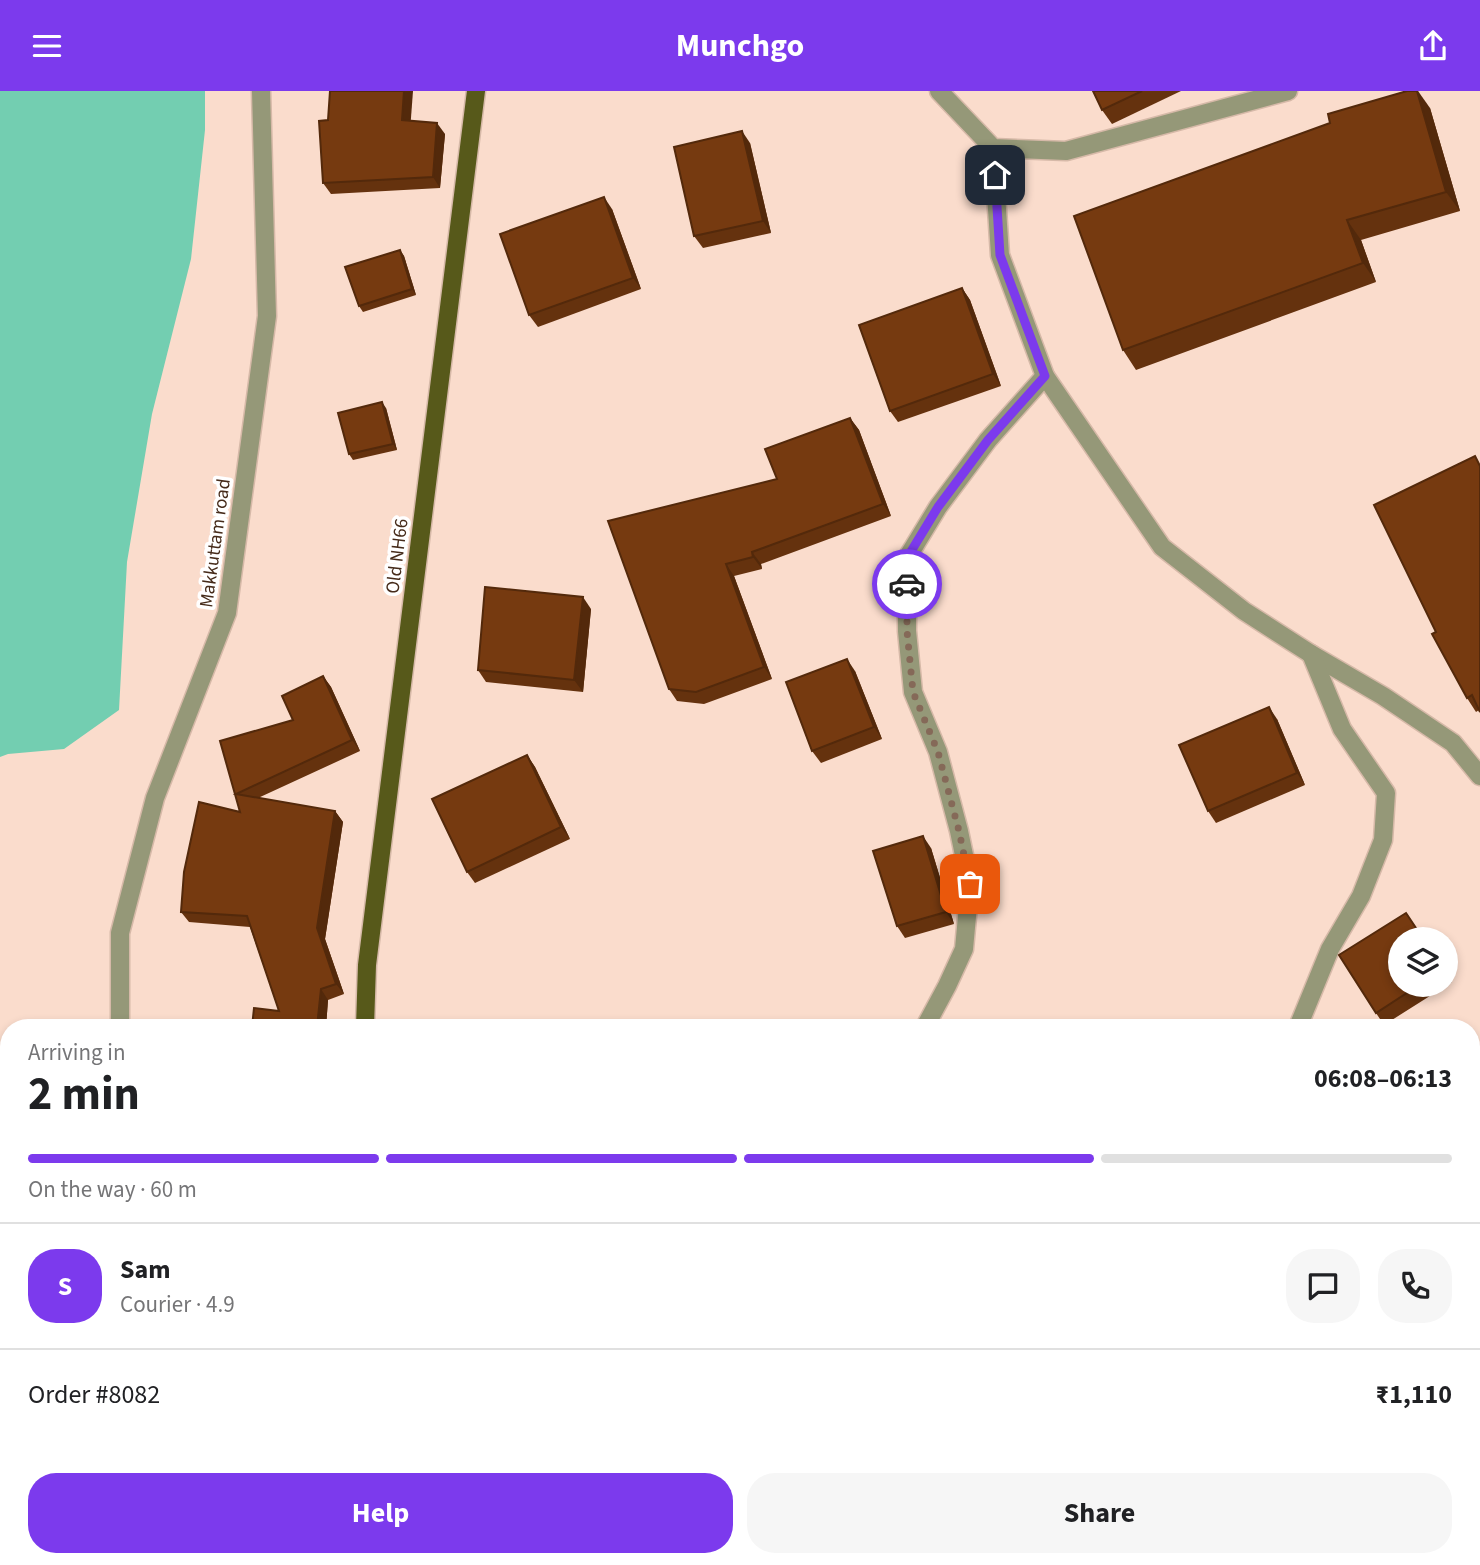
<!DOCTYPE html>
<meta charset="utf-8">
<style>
:root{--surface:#fff;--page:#f6f6f6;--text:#202124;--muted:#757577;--line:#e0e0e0;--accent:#7c3aed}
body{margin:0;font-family:"Source Sans 3",sans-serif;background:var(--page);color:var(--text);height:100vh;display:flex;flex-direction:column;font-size:26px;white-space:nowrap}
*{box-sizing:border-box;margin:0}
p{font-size:23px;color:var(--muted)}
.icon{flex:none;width:38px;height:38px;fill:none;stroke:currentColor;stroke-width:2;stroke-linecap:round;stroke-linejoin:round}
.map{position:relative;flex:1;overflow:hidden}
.details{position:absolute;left:0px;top:928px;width:1480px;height:548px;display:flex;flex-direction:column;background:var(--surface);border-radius:28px 28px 0 0;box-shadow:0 4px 10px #0003}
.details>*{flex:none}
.tools{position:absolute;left:1388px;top:836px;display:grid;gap:14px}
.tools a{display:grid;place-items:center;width:70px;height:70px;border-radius:50%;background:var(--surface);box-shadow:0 4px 10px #0003;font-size:35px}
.pin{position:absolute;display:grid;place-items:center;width:60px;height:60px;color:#fff;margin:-30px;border-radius:14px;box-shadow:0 4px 10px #0006}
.courier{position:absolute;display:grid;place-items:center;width:70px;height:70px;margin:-35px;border:5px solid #7c3aed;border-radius:50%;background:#fff;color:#222;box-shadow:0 2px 9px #0007}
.overview em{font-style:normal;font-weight:700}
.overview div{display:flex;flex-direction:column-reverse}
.overview{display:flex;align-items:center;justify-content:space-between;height:119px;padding:0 28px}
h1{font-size:46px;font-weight:700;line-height:52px}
.bar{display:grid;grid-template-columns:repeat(4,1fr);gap:10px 7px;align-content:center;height:84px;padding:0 28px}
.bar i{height:9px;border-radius:5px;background:var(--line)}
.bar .active{background:var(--accent)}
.bar p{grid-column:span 4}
.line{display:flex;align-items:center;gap:18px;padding:0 28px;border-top:2px solid var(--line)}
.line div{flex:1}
.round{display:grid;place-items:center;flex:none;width:74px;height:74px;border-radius:28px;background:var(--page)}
.action{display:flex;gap:14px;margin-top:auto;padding:14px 28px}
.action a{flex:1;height:80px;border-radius:28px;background:var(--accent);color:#fff;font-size:28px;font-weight:700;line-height:80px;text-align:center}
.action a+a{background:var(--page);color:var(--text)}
header{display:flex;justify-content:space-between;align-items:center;height:91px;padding:0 28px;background:var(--accent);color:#fff;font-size:32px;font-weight:700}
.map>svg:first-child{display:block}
</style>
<header><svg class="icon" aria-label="menu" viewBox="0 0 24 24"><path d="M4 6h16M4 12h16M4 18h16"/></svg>Munchgo<svg class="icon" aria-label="share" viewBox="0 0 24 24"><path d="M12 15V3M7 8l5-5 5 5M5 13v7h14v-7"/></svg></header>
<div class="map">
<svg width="1480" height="1474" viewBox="0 0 1480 1474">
<rect width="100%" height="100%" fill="#fadccc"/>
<path fill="#73ceb1" d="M0,0h205v39l-14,129 -39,155 -25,148 -8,148 -55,39 -56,5 -8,3z"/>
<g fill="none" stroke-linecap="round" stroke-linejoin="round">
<defs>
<g id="minor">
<path d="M939,0l54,57 73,3 222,-60"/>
<path d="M993,57l7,107 45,121 117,171 82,64 67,43 72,42 70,47 27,33"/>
<path d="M120,936v-94l35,-135 72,-185 40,-297 -6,-225"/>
<path d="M925,936l22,-41 17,-37 6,-65 -11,-53 -21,-79 -25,-60 -6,-61v-73l31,-51 50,-67 57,-64"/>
<path d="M1298,936l32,-78 31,-53 22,-56 3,-47 -44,-64 -31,-75"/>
<path d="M142,1466l1,8"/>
</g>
<g id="major">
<path d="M365,936l2,-62 109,-874"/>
<path d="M385,1466l1,8"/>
</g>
</defs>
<use href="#minor" stroke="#d6b9a8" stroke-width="21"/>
<use href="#major" stroke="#d6b9a8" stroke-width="21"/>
<path stroke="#c1a493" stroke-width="4.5" stroke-dasharray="7 3.5" stroke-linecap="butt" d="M1471,1474l9,-6"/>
<use href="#minor" stroke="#959878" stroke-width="18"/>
<use href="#major" stroke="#57591a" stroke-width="18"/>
</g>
<g fill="#65320e">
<path d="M1093,0h88l-69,33 -10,-14z"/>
<path d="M1430,17l30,103 -99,29 15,42 -240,88 -13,-20z"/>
<path d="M411,30l34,13 -5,54 -109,6 -8,-11z"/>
<path d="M750,52l21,90 -68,15 -9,-12z"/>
<path d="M612,118l29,80 -103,38 -9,-12z"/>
<path d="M400,159l4,6 12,39 -53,17 -4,-6z"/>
<path d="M962,197l8,12 31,86 -103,36 -8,-11z"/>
<path d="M386,317l11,42 -44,10 -4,-6z"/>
<path d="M850,327l9,12 32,86 -130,48 1,5 -28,7 38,103 -68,25 -27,-3 -8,-12 -61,-168 169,-42z"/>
<path d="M1475,365l4,254 -3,2 -9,-14 -31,-66z"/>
<path d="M591,518l-8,83 -97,-10 -8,-12z"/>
<path d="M855,580l27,68 -61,24 -9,-12z"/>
<path d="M323,585l8,11 29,64 -102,47 77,13 8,11 -18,117 19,55 -16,6 -2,27h-74l27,-16 -29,-84 -61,-5 -8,-10 59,-100 -20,-71 73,-21z"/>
<path d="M1277,628l28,66 -89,38 -8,-12z"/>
<path d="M527,664l8,12 35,72 -95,44 -8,-11z"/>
<path d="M931,757l23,76 -49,14 -8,-12z"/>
<path d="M1446,881l6,10 -68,43 -8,-12 24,-28h46z"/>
<path d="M1480,960v150l-8,-12v-135z"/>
<path d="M1480,1301v96l-8,4v-96z"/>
<path d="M218,1466h76l-15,8h-57z"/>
</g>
<g fill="#53290b">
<path d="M404,0h9l-3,40 -8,-11z"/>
<path d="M1417,0h1l12,17 30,103 -14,-19z"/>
<path d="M437,32l8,11 -5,54 -7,-11z"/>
<path d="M742,40l8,12 21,90 -8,-12z"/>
<path d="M604,106l8,12 29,80 -8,-11z"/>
<path d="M1347,129l14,20 15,42 -13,-19z"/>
<path d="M400,159l4,6 12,39 -4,-6z"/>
<path d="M962,197l8,12 31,86 -8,-12z"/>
<path d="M382,311l4,6 11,42 -4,-6z"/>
<path d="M850,327l9,12 32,86 -8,-12z"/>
<path d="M752,461l9,12 1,5 -9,-12z"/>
<path d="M726,473l8,12 38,103 -8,-12z"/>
<path d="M583,506l8,12 -8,83 -9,-12z"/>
<path d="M847,568l8,12 27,68 -8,-12z"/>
<path d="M323,585l8,11 29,64 -8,-11z"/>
<path d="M1269,616l8,12 28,66 -8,-12z"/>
<path d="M527,664l8,12 35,72 -9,-12z"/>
<path d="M335,720l8,11 -18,117 19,55 -8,-10 -19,-56z"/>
<path d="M923,745l8,12 23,76 -8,-12z"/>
<path d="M321,898l7,11 -2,27h-9z"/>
<path d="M516,1466h6l1,8h-6z"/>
</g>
<g fill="#763a10" stroke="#53290b" stroke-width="2">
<path d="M330,0h74l-2,29 35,3 -4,54 -110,6 -4,-62 9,-1z"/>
<path d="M1093,0h49l-40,19z"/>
<path d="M1407,0h10l29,101 -99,28 16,43 -240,87 -49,-134 256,-93 -2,-9z"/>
<path d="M742,40l21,90 -69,15 -20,-89z"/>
<path d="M604,106l29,81 -104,37 -29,-81z"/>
<path d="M400,159l12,39 -53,17 -14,-39z"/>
<path d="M962,197l31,86 -103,37 -31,-86z"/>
<path d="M382,311l11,42 -44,10 -11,-41z"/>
<path d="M850,327l33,86 -131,48 1,5 -27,7 38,103 -68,25 -27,-3 -61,-168 169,-42 -12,-30z"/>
<path d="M1475,365l5,10v246l-8,-17 -5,3 -35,-64 4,-2 -62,-127z"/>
<path d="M485,496l98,10 -9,83 -96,-10z"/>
<path d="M847,568l27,68 -62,24 -26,-69z"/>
<path d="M323,585l29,64 -116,54 99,17 -18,117 19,56 -15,5 -4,38h-65l2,-19 25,3 -32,-95 -66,-4 3,-40 15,-70 41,10 -20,-71 73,-21 -11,-24z"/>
<path d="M1269,616l28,66 -89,38 -29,-66z"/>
<path d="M527,664l34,72 -94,45 -35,-73z"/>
<path d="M923,745l23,76 -49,14 -24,-75z"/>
<path d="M1406,822l18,27h-24v45h19l-43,28 -37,-58z"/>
<path d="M1480,960v131l-8,3v-131z"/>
<path d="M1480,1301v80l-8,4v-80z"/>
<path d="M218,1466h47l-15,8h-28z"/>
<path d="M431,1466h85l1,8h-85z"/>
<path d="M1297,1466h49l4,8h-50z"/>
</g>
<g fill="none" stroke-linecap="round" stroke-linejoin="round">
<path stroke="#856958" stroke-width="7" stroke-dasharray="0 12.6" d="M907,493v47l6,61 25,60 21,79 11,53"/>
<path stroke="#7c3aed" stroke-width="9" d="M907,493v-26l31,-51 50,-67 57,-64 -45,-121 -5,-80"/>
</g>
<g text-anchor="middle" stroke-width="7" stroke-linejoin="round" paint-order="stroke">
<g font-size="19" fill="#462b1a" stroke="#fff">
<text transform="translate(214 452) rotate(-82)" y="7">Makkuttam road</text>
<text transform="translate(396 465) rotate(-83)" y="7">Old NH66</text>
</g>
</g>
</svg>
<div class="tools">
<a><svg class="icon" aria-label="layers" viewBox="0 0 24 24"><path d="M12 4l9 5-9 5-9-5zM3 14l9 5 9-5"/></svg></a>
</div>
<div class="pin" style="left:970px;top:793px;background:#ea580c"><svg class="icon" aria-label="bag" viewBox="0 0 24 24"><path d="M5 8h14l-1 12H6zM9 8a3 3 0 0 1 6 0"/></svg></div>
<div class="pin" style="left:995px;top:84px;background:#1f2937"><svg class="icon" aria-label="home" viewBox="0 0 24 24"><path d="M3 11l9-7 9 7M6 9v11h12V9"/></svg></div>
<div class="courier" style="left:907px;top:493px"><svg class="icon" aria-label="car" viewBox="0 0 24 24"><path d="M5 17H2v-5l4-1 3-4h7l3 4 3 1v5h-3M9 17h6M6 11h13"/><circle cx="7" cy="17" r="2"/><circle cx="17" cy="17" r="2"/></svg></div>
<section class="details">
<div class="overview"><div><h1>2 min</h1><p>Arriving in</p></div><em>06:08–06:13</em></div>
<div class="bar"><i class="active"></i><i class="active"></i><i class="active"></i><i></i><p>On the way · 60 m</p></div>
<div class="line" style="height:126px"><b class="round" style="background:var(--accent);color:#fff">S</b><div><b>Sam</b><p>Courier · 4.9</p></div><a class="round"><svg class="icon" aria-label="chat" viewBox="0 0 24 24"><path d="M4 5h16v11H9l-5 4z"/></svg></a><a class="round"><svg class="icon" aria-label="phone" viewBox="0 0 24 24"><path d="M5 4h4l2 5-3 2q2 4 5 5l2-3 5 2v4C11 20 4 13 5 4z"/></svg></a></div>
<div class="line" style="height:91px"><div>Order #8082</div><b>₹1,110</b></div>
<div class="action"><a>Help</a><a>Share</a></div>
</section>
</div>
